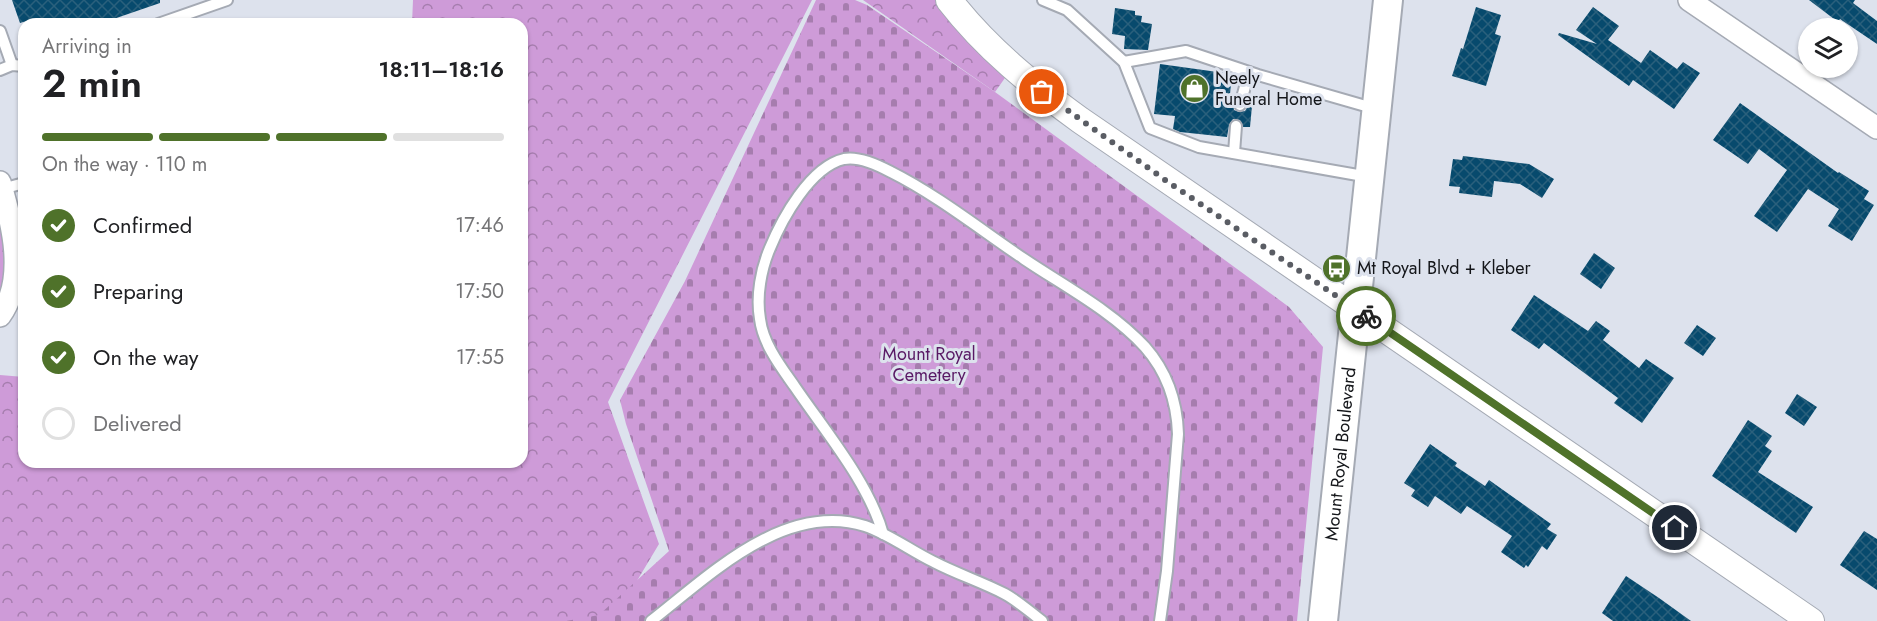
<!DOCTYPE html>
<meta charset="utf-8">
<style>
:root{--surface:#fff;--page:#f2f2f2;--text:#202124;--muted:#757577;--line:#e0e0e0;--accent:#4f722a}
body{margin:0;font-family:Jost,sans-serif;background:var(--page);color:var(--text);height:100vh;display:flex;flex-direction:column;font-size:22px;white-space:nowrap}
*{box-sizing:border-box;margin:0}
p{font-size:20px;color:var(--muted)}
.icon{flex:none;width:33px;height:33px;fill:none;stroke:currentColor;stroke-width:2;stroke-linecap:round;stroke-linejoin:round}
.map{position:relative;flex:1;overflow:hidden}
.details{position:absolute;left:18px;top:18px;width:510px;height:450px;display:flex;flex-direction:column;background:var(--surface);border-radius:18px;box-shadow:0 2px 4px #0004}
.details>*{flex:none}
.fabs{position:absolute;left:1798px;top:18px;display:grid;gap:12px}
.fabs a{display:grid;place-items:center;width:60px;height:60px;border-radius:50%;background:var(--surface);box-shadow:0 2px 4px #0004;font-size:30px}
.pin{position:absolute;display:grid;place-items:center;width:51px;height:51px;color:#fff;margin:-26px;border:3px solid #fff;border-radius:50%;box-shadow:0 2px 6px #0007}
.courier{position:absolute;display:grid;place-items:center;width:60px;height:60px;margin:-30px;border:4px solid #4f722a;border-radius:50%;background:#fff;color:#222;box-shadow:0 2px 8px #0007}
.head em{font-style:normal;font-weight:600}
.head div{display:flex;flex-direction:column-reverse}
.head{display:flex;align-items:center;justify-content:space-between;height:102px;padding:0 24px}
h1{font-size:39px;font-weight:600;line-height:45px}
.bar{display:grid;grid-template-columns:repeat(4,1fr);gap:9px 6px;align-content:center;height:72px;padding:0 24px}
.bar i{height:8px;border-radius:4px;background:var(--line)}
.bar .on{background:var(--accent)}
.bar p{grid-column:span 4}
ol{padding:0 24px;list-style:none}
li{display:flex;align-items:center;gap:18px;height:66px}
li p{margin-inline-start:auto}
li .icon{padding:6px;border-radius:50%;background:var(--accent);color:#fff;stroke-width:4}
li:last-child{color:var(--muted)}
li i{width:33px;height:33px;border:3px solid var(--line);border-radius:50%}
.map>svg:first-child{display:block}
</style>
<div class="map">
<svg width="1877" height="621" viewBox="0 0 1877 621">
<defs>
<pattern id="forest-crowns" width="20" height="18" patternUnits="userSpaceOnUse" patternTransform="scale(1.5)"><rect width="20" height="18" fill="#ce9bd8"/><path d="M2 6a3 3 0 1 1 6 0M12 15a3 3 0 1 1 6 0" fill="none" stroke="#a67dae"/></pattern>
<pattern id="cemetery-stones" width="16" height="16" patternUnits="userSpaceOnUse" patternTransform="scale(1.5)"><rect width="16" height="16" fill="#ce9bd8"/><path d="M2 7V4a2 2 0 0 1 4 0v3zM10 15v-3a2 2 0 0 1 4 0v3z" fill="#a67dae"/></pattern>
<pattern id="building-cross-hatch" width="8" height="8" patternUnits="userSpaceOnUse" patternTransform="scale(1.5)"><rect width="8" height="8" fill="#074a6d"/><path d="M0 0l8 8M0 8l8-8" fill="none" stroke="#2a607c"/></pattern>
</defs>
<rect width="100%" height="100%" fill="#dde2ed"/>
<g fill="url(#forest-crowns)">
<path d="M413,0h399l-204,402 51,142 -46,77h-613v-246l24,2v85h498v-438h-110z"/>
<path d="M863,0h86l63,68 -17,24z"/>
<path d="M10,220l-10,96v-95z"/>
</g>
<path fill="url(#cemetery-stones)" d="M816,0h39l12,5 128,87 294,215 34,40 -26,274h-731l33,-6 70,-64 -43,-127 -6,-24 65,-119z"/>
<g fill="url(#building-cross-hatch)">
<path d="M12,0h148v3l-61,21h-64l-2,-5 -13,4z"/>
<path d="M1809,0h46l-2,3 24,18v23l-37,-25 -2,3z"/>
<path d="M1476,7l25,8 -6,19 6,2 -15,50 -34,-10 9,-28 2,1z"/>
<path d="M1593,7l26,19 -11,14 33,23 9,-13 27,19 6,-7 17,11 -26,36 -41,-29 -4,6 -71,-51 1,-2 38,11 -21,-14z"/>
<path d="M1115,8l20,3v4l7,1 -1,6 11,2 -4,26 -24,-1 1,-13 -13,-2z"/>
<path d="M1160,64l72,10 -3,30h4l1,6 5,2 6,-1 3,-5h4l-2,21h-7l-3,-7 -7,-1 -4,6 -2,12 -47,-5 -7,-3 2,-13 -21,-2z"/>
<path d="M1740,103l98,70 1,-1 30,19 -5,8 10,6 -22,36 -24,-15 11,-17 -31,-20 -31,43 -23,-16 33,-46 -28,-21 -11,15 -35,-24z"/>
<path d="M1463,156l66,8 25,15 -12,19 -22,-14 -26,-3 -2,16 -33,-4 1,-6 -11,-1 4,-27 9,1z"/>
<path d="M1594,253l21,15 -14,21 -21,-15z"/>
<path d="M1534,295l54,36 8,-10 14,10 -7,9 36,28 7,-9 28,19 -32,45 -28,-20 4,-5 -74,-55 -5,6 -28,-19z"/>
<path d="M1697,325l19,13 -13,18 -19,-13z"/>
<path d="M1797,394l20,13 -13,19 -19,-13z"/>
<path d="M1748,420l24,16 -7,10 7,5 -14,21 55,35 -17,26 -84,-57z"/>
<path d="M1430,444l27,19 -2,3 30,20 4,-6 62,44 -4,5 10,6 -10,15 -5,-4 -14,21 -2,-2 -2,3 -23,-16 11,-16 -45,-30 -6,8 -26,-18 -7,11 -17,-11 4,-6 -11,-7z"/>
<path d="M1864,531l13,8v51l-37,-25z"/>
<path d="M1626,576l33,22 32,23h-78l-11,-8z"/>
</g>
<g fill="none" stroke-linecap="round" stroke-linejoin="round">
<defs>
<g id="service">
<path d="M1043,0l24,10 57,52 26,66 49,19 170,30"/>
<path d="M158,24l69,-24"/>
<path d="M0,31l12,34"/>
<path d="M1124,62l62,-11 72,24 118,34"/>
<path d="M0,70l12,-5 12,1"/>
<path d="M1240,105l9,-33"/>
<path d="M1234,153l2,-27"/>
<path d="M2,189l22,-6"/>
<path d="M883,534c-14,-51 -58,-103 -88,-147 -14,-20 -32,-43 -35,-68 -4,-23 1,-50 10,-71 12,-29 40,-81 74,-89 15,-3 34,6 47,13 46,23 90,58 133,87 40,27 88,52 121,88 22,25 32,54 33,87l-11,137 -7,50"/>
<path d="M651,621c58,-45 133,-120 214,-95 24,8 46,25 69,36 23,12 48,20 71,32 13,7 25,18 37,27"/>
</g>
<g id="minor">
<path d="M1689,0l188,128"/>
<path d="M0,182c12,40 27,97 0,134"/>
</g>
<path id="tertiary" d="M949,0c37,48 83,85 131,120l731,501"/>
<g id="secondary">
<path id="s1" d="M1323,621l65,-621"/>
</g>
</defs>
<use href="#service" stroke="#a5aab4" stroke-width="14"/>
<use href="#minor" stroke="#a5aab4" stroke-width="24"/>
<use href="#tertiary" stroke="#a5aab4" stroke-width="28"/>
<use href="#secondary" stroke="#a5aab4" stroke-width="32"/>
<use href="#service" stroke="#fff" stroke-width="10"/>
<use href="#minor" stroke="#fff" stroke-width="21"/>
<use href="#tertiary" stroke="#fff" stroke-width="26"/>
<use href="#secondary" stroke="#fff" stroke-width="28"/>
</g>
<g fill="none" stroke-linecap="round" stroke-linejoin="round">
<path stroke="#5a5d64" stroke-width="6" stroke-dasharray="0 10.8" d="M1042,92l126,90 198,134"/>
<path stroke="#4f722a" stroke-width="8" d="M1366,316l309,212"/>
</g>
<defs>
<symbol id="shop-disc" viewBox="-11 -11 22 22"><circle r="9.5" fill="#4f722a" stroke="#dde2ed"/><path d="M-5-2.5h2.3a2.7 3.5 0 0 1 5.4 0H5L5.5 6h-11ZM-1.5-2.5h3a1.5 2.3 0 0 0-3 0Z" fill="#fff"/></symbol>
<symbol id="bus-disc" viewBox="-11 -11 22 22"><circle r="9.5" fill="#4f722a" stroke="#dde2ed"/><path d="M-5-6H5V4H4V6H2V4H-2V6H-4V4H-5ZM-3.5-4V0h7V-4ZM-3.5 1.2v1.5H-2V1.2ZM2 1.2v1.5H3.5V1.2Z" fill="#fff"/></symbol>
</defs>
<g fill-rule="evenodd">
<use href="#shop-disc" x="1178" y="72" width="33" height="33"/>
<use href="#bus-disc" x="1320" y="252" width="33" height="33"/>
</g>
<g text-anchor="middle" stroke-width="6" stroke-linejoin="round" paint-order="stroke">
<g font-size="18" fill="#14161a" stroke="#dde2ed" text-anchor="start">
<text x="1215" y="84">Neely<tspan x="1215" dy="21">Funeral Home</tspan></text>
<text x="1357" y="274">Mt Royal Blvd + Kleber</text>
</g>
<g font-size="18" fill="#591965" stroke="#dde2ed">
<text x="929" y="360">Mount Royal<tspan x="929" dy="21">Cemetery</tspan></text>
</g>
<g font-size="18" fill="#14161a" stroke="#dde2ed">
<text dy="6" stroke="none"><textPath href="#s1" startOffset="168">Mount Royal Boulevard</textPath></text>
</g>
</g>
</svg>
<div class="fabs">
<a><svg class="icon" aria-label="layers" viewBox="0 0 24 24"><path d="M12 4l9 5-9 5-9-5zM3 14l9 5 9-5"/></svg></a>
</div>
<div class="pin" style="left:1042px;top:92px;background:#ea580c"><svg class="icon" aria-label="bag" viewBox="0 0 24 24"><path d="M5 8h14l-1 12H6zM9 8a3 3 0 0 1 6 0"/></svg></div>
<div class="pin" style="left:1675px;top:528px;background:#1f2937"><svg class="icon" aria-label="home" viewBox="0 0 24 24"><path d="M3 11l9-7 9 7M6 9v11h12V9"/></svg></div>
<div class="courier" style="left:1366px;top:316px"><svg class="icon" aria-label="bike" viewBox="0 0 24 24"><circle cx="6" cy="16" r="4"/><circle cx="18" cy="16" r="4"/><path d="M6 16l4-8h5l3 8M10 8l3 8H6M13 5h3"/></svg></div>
<section class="details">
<div class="head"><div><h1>2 min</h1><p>Arriving in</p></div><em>18:11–18:16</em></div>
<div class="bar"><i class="on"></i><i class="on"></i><i class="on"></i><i></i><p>On the way · 110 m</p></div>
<ol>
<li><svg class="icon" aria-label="check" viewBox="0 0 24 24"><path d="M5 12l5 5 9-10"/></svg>Confirmed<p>17:46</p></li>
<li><svg class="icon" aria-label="check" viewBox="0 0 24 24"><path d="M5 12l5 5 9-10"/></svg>Preparing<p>17:50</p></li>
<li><svg class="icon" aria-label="check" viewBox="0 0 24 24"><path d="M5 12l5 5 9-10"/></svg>On the way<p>17:55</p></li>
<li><i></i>Delivered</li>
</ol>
</section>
</div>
